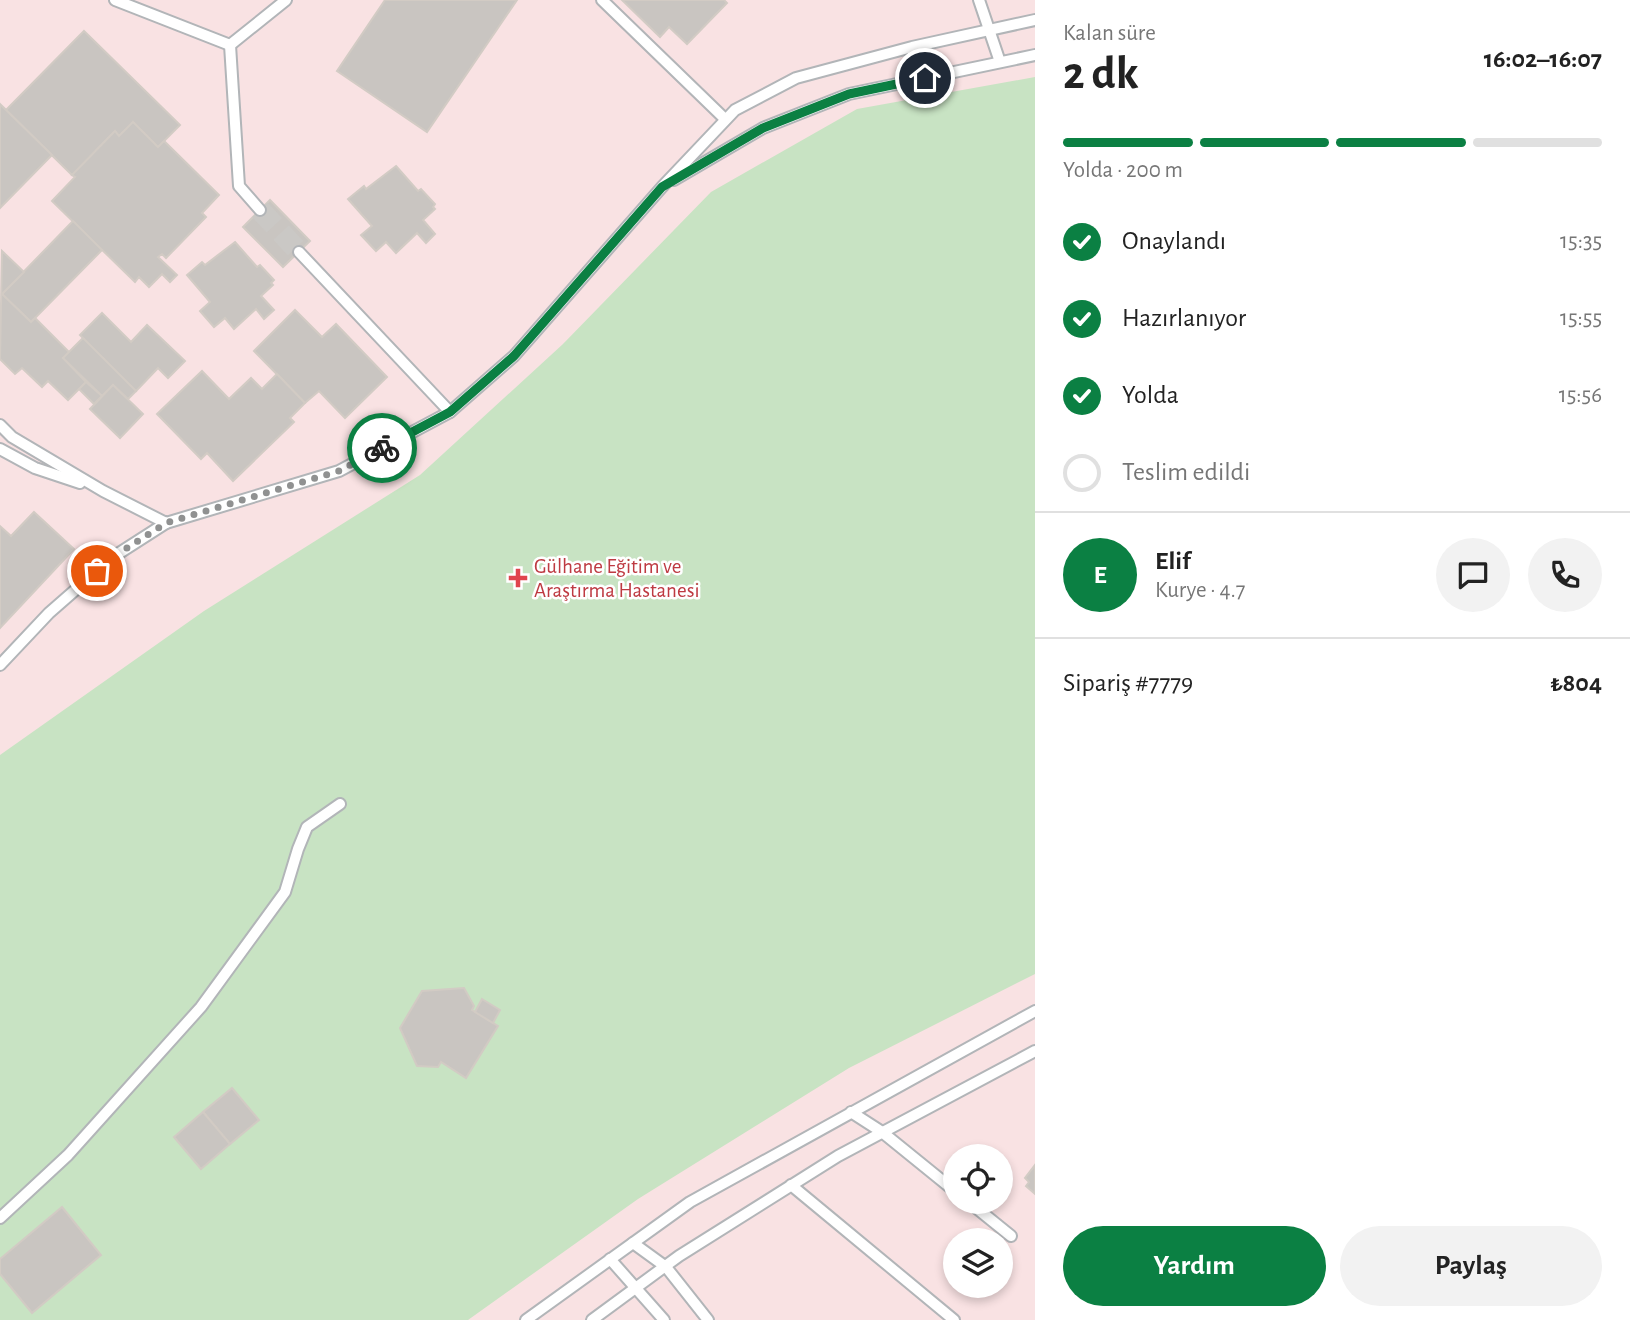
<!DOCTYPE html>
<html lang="tr">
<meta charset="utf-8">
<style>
:root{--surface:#fff;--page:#f2f2f2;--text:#222;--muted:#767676;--line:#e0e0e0;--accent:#0b8043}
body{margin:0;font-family:"Alegreya Sans",sans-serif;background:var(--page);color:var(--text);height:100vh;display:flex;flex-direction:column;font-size:26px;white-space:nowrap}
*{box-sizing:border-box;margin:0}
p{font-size:23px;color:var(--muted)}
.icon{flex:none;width:38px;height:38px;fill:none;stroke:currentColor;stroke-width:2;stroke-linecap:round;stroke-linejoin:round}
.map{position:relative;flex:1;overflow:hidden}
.side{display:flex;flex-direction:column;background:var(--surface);width:595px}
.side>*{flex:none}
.tools{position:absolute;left:943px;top:1144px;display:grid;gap:14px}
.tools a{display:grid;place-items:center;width:70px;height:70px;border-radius:50%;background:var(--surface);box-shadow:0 4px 10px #0003;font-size:35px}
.pin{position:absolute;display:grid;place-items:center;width:60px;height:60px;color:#fff;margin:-30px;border:4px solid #fff;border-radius:50%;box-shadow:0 2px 7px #0007}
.courier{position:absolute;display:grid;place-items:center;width:70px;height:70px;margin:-35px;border:5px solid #0b8043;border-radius:50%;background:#fff;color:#222;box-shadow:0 2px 9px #0007}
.overview em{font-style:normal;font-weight:600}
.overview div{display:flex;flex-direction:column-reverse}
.overview{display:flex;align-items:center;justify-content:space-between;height:119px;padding:0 28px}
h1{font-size:46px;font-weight:600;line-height:52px}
.bar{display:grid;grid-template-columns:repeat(4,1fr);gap:10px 7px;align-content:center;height:84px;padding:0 28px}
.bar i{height:9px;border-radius:5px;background:var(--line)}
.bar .active{background:var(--accent)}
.bar p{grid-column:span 4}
.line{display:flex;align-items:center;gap:18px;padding:0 28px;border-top:2px solid var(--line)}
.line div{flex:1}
.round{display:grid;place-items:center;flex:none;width:74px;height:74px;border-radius:37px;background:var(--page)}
ol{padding:0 28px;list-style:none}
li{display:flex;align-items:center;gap:21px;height:77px}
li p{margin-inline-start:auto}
li .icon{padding:7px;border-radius:50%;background:var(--accent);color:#fff;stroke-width:4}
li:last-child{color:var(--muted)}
li i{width:38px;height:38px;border:4px solid var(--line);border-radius:50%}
.primary-button{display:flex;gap:14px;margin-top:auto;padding:14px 28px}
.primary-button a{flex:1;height:80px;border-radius:42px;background:var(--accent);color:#fff;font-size:28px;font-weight:600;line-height:80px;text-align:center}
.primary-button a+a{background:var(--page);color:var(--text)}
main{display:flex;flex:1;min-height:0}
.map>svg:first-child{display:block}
</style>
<main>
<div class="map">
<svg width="1035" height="1320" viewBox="0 0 1035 1320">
<rect width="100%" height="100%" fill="#eeeae5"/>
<path fill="#f9e2e3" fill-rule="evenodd" d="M0,0h1035v1320h-1035zM956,1157h45v45h-45zM956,1241h45v45h-45z"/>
<path fill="#c8e3c3" d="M1035,77v897l-186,94 -211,131 -170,121h-468v-565l204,-144 216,-136 143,-131 148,-152 146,-83z"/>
<g fill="#c9c5c1" stroke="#d2cbc4" stroke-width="2">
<path d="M385,0h132l-90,132 -90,-61z"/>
<path d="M622,0h102l3,3 -40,41 -18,-17 -9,10z"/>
<path d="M84,31l96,94 -22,22 -25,-25 -14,14 -4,-5 -43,44 -66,-65z"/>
<path d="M0,104l52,51 -52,53z"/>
<path d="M133,122l25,25 6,-6 55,54 -17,18 4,4 -40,41 -4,-4 -4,3 19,18 -7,7 -8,-8 -13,13 -10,-10 -4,5 -83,-81 23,-24 -3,-2 43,-44 4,5z"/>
<path d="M396,166l22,25 3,-2 14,15 -2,3 2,2 -12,11 12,14 -9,9 -9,-10 -21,20 -10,-11 -10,9 -15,-16 11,-9 -24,-27 16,-13 2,3z"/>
<path d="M270,200l40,41 -27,26 -40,-40z"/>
<path d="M73,221l29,29 -71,72 -29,-28z"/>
<path d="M235,242l22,25 3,-2 14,15 -3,3 2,2 -12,11 13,14 -10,9 -8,-10 -22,20 -9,-11 -11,9 -14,-16 10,-9 -23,-27 15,-13 3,3z"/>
<path d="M2,251l22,21 -22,22 29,28 4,-4 34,34 -6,6 23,24 -18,18 -20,-19 -6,6 -20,-19 -7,6 -15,-15z"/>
<path d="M295,310l27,27 14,-13 51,53 -42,41 -26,-27 -14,12 -51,-52z"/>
<path d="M102,313l29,29 16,-17 38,36 -17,17 -10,-10 -22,23 -56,-56z"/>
<path d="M83,338l53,53 -8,8 -15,-14 -11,11 -39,-38z"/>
<path d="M202,371l27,28 22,-21 11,11 15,-15 28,29 -15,15 4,4 -61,59 -26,-28 -6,6 -44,-45z"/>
<path d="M86,382l16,14 -8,8 -15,-15z"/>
<path d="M113,385l30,29 -23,24 -30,-29z"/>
<path d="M34,512l40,37 -74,79v-102l11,10z"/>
<path d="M464,988l10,18 -2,4 26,16 -32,52 -25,-16 -3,5 -21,-1 -17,-38 22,-37z"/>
<path d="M482,999l18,11 -7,13 -18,-11z"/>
<path d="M232,1088l27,32 -29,24 -27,-32z"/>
<path d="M203,1112l27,32 -29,25 -27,-32z"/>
<path d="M1035,1165v29l-9,-8 3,-4 -4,-4z"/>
<path d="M62,1207l39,48 -69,58 -32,-39v-15z"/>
</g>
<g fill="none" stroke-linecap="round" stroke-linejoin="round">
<path stroke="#cac8c5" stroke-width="21" stroke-dasharray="21 10" stroke-linecap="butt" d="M260,210l39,42"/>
<defs>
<g id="lane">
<path d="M115,0l115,45 56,-45"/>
<path d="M602,0l123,119"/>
<path d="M979,0l21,62"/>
<path d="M230,45l9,141 21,24"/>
<path d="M674,180l89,-52 86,-34 186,-39"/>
<path d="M299,252l151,160"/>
<path d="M0,425l12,12 91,54 63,32 173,-52 111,-59 64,-56 148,-169 73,-77 61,-32 116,-31 123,-27"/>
<path d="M0,449l35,19 45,15"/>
<path d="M0,665l49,-52 64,-56 53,-34"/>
<path d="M851,1112l31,20 74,60"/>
<path d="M791,1185l163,135"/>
<path d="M969,1202l42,34"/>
<path d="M0,1218l68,-63 133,-148 84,-115 13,-43 9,-22 33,-23"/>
<path d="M633,1243l33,24 42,53"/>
<path d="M610,1259l54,61"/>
<path d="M526,1320l164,-118 345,-191"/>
<path d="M592,1320l87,-64 159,-100 197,-105"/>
</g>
</defs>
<use href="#lane" stroke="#b2b5b8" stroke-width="14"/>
<use href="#lane" stroke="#fff" stroke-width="10"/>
</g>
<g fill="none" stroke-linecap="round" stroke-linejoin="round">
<path stroke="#909191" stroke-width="7" stroke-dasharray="0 12.6" d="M97,571l16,-14 53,-34 173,-52 43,-23"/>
<path stroke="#0b8043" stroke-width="9" d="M382,448l68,-36 64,-56 148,-169 101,-59 86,-34 76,-16"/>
</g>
<path fill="#e0444e" stroke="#fff" stroke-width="2.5" d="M514.5 567.5h7v7h7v7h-7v7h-7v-7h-7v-7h7z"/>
<g text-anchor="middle" stroke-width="5" stroke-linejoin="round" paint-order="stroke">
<g font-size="21" fill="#be3a42" stroke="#fff" text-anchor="start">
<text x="534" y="573">Gülhane Eğitim ve<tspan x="534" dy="24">Araştırma Hastanesi</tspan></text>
</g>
</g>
</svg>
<div class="tools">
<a><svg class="icon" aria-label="locate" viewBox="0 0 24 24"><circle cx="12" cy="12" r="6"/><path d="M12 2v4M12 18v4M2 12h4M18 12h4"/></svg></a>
<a><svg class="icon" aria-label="layers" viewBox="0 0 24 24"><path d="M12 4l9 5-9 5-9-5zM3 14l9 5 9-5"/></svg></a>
</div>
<div class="pin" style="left:97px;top:571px;background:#ea580c"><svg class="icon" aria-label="bag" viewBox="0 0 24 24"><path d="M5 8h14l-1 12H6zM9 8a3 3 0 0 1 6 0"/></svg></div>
<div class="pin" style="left:925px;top:78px;background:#1f2937"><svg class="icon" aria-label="home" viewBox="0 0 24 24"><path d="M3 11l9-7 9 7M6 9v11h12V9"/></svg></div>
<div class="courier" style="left:382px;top:448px"><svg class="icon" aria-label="bike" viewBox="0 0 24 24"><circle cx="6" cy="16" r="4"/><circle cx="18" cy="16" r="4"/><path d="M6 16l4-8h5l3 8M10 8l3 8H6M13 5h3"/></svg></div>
</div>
<section class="side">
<div class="overview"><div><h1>2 dk</h1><p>Kalan süre</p></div><em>16:02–16:07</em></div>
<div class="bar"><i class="active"></i><i class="active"></i><i class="active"></i><i></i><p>Yolda · 200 m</p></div>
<ol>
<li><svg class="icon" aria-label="check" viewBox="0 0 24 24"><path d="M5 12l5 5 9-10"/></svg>Onaylandı<p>15:35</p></li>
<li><svg class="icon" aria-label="check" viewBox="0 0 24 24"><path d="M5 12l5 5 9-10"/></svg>Hazırlanıyor<p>15:55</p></li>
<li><svg class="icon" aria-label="check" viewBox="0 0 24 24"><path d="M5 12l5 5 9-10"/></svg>Yolda<p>15:56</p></li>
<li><i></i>Teslim edildi</li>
</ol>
<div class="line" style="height:126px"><b class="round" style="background:var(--accent);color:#fff">E</b><div><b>Elif</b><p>Kurye · 4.7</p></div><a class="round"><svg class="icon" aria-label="chat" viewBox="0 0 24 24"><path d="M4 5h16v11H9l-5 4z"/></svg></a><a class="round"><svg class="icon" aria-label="phone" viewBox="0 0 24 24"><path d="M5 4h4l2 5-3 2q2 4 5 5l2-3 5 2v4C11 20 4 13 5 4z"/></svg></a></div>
<div class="line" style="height:91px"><div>Sipariş #7779</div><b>₺804</b></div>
<div class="primary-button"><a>Yardım</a><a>Paylaş</a></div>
</section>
</main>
